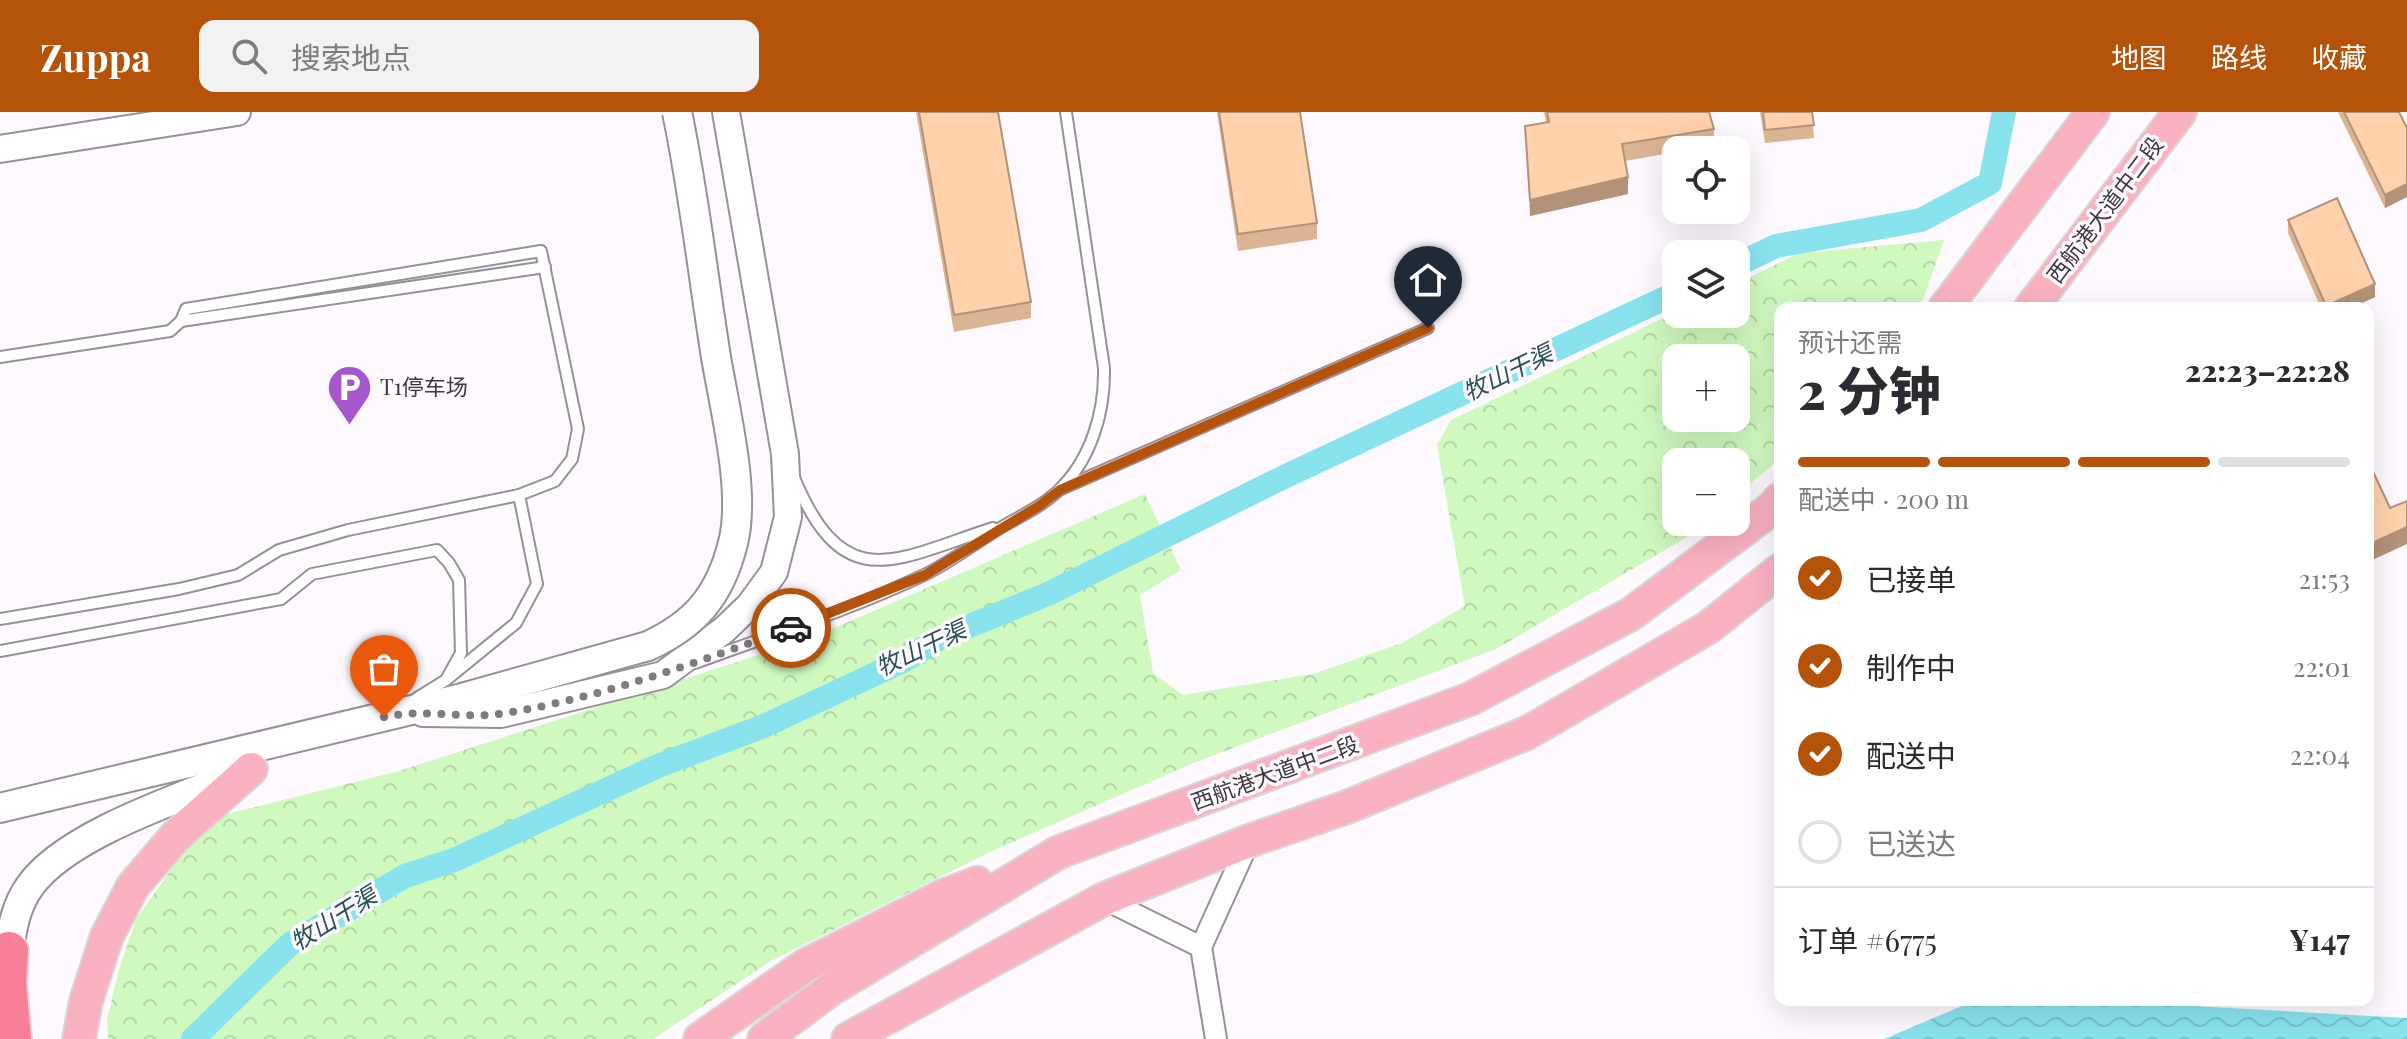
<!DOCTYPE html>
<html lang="zh">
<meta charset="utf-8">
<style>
:root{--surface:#fff;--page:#f2f2f3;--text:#2b2b33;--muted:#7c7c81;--line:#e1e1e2;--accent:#b45309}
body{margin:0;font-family:"Playfair Display","Noto Sans SC",serif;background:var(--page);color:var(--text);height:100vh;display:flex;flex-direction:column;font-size:30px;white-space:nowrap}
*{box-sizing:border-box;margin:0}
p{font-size:26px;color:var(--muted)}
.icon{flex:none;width:44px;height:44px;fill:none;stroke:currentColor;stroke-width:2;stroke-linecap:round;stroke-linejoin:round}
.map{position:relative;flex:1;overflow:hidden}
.drawer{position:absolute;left:1774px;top:190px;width:600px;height:704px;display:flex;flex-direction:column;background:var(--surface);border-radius:16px;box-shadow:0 8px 32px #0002}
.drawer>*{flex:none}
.controls{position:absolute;left:1662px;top:24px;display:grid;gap:16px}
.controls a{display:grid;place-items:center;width:88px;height:88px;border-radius:16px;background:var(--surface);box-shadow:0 8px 32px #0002;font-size:40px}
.pin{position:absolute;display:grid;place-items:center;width:68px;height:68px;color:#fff;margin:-82px -34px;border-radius:50% 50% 50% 0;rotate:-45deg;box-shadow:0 0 8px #0007}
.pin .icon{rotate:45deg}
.courier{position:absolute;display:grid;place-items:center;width:80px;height:80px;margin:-40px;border:6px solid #b45309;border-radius:50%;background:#fff;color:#222;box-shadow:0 2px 10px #0007}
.headline em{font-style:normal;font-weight:800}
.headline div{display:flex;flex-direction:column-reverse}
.headline{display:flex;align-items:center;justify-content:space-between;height:136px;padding:0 24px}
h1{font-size:52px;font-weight:800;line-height:60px}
.bar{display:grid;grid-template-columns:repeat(4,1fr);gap:12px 8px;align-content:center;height:96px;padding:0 24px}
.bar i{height:10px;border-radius:6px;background:var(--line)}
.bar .current{background:var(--accent)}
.bar p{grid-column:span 4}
.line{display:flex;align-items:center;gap:20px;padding:0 24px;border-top:2px solid var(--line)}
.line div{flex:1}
ol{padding:0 24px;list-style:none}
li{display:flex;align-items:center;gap:24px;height:88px}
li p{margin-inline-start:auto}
li .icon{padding:8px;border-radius:50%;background:var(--accent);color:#fff;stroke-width:4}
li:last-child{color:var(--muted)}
li i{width:44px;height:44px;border:4px solid var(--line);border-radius:50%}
header{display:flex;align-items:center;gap:48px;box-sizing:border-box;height:112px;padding:0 40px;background:var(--accent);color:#fff}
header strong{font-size:38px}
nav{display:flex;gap:44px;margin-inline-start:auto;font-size:28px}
.search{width:560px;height:72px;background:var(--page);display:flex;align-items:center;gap:20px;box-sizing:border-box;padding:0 28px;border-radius:16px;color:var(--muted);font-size:30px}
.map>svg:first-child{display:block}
</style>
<header>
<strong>Zuppa</strong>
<div class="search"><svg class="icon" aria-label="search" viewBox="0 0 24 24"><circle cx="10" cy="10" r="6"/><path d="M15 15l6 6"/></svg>搜索地点</div>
<nav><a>地图</a><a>路线</a><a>收藏</a></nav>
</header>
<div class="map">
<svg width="2407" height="927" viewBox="0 0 2407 927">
<defs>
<pattern id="park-crowns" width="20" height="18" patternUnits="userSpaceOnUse" patternTransform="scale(2)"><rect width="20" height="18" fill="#d0f9bf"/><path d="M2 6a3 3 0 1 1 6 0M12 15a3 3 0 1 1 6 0" fill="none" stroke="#b4d6a5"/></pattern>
<pattern id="water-waves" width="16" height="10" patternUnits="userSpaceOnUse" patternTransform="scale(2)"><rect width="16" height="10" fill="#88e3ef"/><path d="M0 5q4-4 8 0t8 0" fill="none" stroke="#76c3ce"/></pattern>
</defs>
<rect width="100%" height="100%" fill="#fdf9ff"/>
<path fill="url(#park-crowns)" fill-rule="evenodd" d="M1944,128l-24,68h-140v151l-44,36v-33h-60v60h28l-20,17 -188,110 -300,113 -204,89 -221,110 -118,78h-545l-1,-19 11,-47 18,-54 42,-59 45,-45 176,-44 412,-133 334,-144 36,76 -41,25 13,78 30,22 130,-21 89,-31 63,-37 -28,-161 14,-25 225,-108 60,2v-30l63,-31zM1676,246h60v60h-60z"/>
<path fill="url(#water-waves)" d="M1976,888h186l31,6 214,12v21h-523z"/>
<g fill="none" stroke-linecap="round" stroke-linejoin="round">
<g stroke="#88e3ef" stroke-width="24">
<path d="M1736,153l40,-19 145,-26 69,-37 14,-71"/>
<path d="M193,927l97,-95 115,-68 49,-16 204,-94 106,-40 139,-65 35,-22 112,-46 234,-116 392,-184"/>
</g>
<defs>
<g id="service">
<path d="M181,209l364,-54"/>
<path d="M0,245l170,-26 11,-10 5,-12 355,-58 37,178 -6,30 -17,22 -36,14 -171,35 -69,20 -41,25 -59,14 -179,30"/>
<path d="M795,368c50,118 101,79 198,48"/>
<path d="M1061,377l367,-161"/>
<path d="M0,539l281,-52 31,-25 125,-24 12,13 10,17 2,73 -15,27"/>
<path d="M695,551c76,-28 155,-53 229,-88 29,-14 55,-35 83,-51 18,-10 36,-19 51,-33 33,-31 47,-79 46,-123l-38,-256"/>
<path d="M417,586l29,-18 70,-57 21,-39 -18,-89"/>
</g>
<g id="minor">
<path d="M1104,787l97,48"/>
<path d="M1216,927l-15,-92 48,-106"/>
</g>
<g id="tertiary">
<path d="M0,37l237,-37"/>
<path d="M423,601l78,1 162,-39 61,-45 26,-25 24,-33 14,-55 -3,-63 -59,-342"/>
</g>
<g id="secondary">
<path d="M0,696l462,-110 186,-52"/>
<path d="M9,839c3,-23 7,-46 21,-65 37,-52 151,-88 211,-113"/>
</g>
<g id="primary">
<path d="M1945,196l148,-196"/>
<path d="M2031,196l149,-196"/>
<path d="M79,927l7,-38 21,-65 26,-50 43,-50 75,-67"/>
<path d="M700,927l106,-74 137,-69 34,-13"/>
<path d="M764,927l67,-50 228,-137 411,-153 161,-85 139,-104 10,-11"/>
<path d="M848,927l256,-140 145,-58 98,-34 180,-74 182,-106 71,-57"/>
</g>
<path id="motorway" d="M9,839l-2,32 5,56"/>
</defs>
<use href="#service" stroke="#988f9b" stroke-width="14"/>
<use href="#minor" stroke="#988f9b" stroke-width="24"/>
<use href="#tertiary" stroke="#988f9b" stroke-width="30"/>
<use href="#secondary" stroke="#988f9b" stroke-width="32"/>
<use href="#primary" stroke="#d8d7d8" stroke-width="36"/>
<use href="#motorway" stroke="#d8d7d8" stroke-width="42"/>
<use href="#service" stroke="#fff" stroke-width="10"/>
<use href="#minor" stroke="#fff" stroke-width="20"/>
<use href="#tertiary" stroke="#fff" stroke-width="26"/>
<use href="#secondary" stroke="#fff" stroke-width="28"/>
<use href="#primary" stroke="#fab2c1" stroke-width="32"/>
<use href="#motorway" stroke="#f77f97" stroke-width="38"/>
<defs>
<path id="secondary-bridge" d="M648,534c48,-22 72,-51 85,-103 13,-51 -8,-132 -17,-186 -13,-81 -22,-164 -39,-245"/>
</defs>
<use href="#secondary-bridge" stroke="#988f9b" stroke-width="32" stroke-linecap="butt"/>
<use href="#secondary-bridge" stroke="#fff" stroke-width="28"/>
</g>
<g fill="#dbb494">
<path d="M916,0h82l33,190v16l-77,14z"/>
<path d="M1217,0h83l17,111v16l-79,12z"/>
<path d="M1544,0h165l5,17v17l-26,4h-12v2l-51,9 3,33 -98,22 -5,-90 21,-4z"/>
<path d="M1760,0h52l2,26 -49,5z"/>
<path d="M2338,0h61l8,16v69l-22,11z"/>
<path d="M2288,108l87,77 -24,11h-30l-33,-75z"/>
</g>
<g fill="#b29278">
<path d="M1628,65v17l-98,22v-16z"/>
<path d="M2407,72v13l-22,11v-13z"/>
<path d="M2375,172v13l-24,11h-25v-2z"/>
<path d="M2407,415v17l-39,18v-17z"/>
</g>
<g fill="#ffd1ac" stroke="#b29278" stroke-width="2">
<path d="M919,0h79l33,190 -77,13z"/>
<path d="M1219,0h81l17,111 -79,11z"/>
<path d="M1547,0h162l5,17 -92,15 6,33 -98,23 -5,-74 24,-4z"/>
<path d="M1763,0h49l2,13 -49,5z"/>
<path d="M2344,0h55l8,16v56l-22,11z"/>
<path d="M2337,86l38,86 -49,22 -38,-86z"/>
<path d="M2368,349l22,47 17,-7v26l-39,18z"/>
</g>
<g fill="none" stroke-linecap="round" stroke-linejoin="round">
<path stroke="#7f7b80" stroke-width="8" stroke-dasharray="0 14.4" d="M384,605c40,-9 82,3 122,-4 98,-16 192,-51 285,-85"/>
<path stroke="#b45309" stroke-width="10" d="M791,516l134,-53 114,-69 21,-16 368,-162"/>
</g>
<defs>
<symbol id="parking-pin" viewBox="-11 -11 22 30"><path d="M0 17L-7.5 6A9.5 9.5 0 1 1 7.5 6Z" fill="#a458cb" stroke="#fdf9ff"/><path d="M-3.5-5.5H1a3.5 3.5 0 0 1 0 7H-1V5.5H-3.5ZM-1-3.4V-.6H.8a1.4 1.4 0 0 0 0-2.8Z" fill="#fff"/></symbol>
</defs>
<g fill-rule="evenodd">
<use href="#parking-pin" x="324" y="250" width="51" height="69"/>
</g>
<g text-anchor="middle" stroke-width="7" stroke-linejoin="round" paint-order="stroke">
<g font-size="22" fill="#3b373c" stroke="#fdf9ff">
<text transform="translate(2105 98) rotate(-53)" y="8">西航港大道中二段</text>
<text transform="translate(1275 661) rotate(-20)" y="8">西航港大道中二段</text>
</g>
<g font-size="22" fill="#3b373c" stroke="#fdf9ff" text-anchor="start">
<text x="380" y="283">T1停车场</text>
</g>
<g font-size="24" font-style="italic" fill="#275157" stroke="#fdf9ff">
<text transform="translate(1508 261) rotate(-26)" y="8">牧山干渠</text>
<text transform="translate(921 537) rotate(-25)" y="8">牧山干渠</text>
<text transform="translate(334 807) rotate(-32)" y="8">牧山干渠</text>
</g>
</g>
</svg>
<div class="controls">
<a><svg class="icon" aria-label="locate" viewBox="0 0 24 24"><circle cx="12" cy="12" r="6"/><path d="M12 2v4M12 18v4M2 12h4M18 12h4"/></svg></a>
<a><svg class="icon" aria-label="layers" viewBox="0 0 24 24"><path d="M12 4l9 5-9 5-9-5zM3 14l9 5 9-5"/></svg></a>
<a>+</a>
<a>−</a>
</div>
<div class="pin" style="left:384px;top:605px;background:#ea580c"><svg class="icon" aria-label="bag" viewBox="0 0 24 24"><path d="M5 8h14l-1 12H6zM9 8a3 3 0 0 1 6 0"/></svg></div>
<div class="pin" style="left:1428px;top:216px;background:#1f2937"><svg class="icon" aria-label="home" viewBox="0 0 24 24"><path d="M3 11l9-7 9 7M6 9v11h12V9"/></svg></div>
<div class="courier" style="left:791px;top:516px"><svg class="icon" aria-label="car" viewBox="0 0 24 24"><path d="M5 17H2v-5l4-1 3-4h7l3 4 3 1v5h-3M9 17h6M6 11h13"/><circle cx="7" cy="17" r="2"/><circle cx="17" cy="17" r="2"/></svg></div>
<section class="drawer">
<div class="headline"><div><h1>2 分钟</h1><p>预计还需</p></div><em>22:23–22:28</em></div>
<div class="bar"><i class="current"></i><i class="current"></i><i class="current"></i><i></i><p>配送中 · 200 m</p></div>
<ol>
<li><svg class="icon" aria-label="check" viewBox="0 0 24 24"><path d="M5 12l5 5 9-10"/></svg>已接单<p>21:53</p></li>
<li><svg class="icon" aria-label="check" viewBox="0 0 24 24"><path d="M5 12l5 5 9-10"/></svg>制作中<p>22:01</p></li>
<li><svg class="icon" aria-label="check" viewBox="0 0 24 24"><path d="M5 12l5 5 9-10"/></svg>配送中<p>22:04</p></li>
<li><i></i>已送达</li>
</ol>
<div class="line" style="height:104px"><div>订单 #6775</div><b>¥147</b></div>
</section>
</div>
